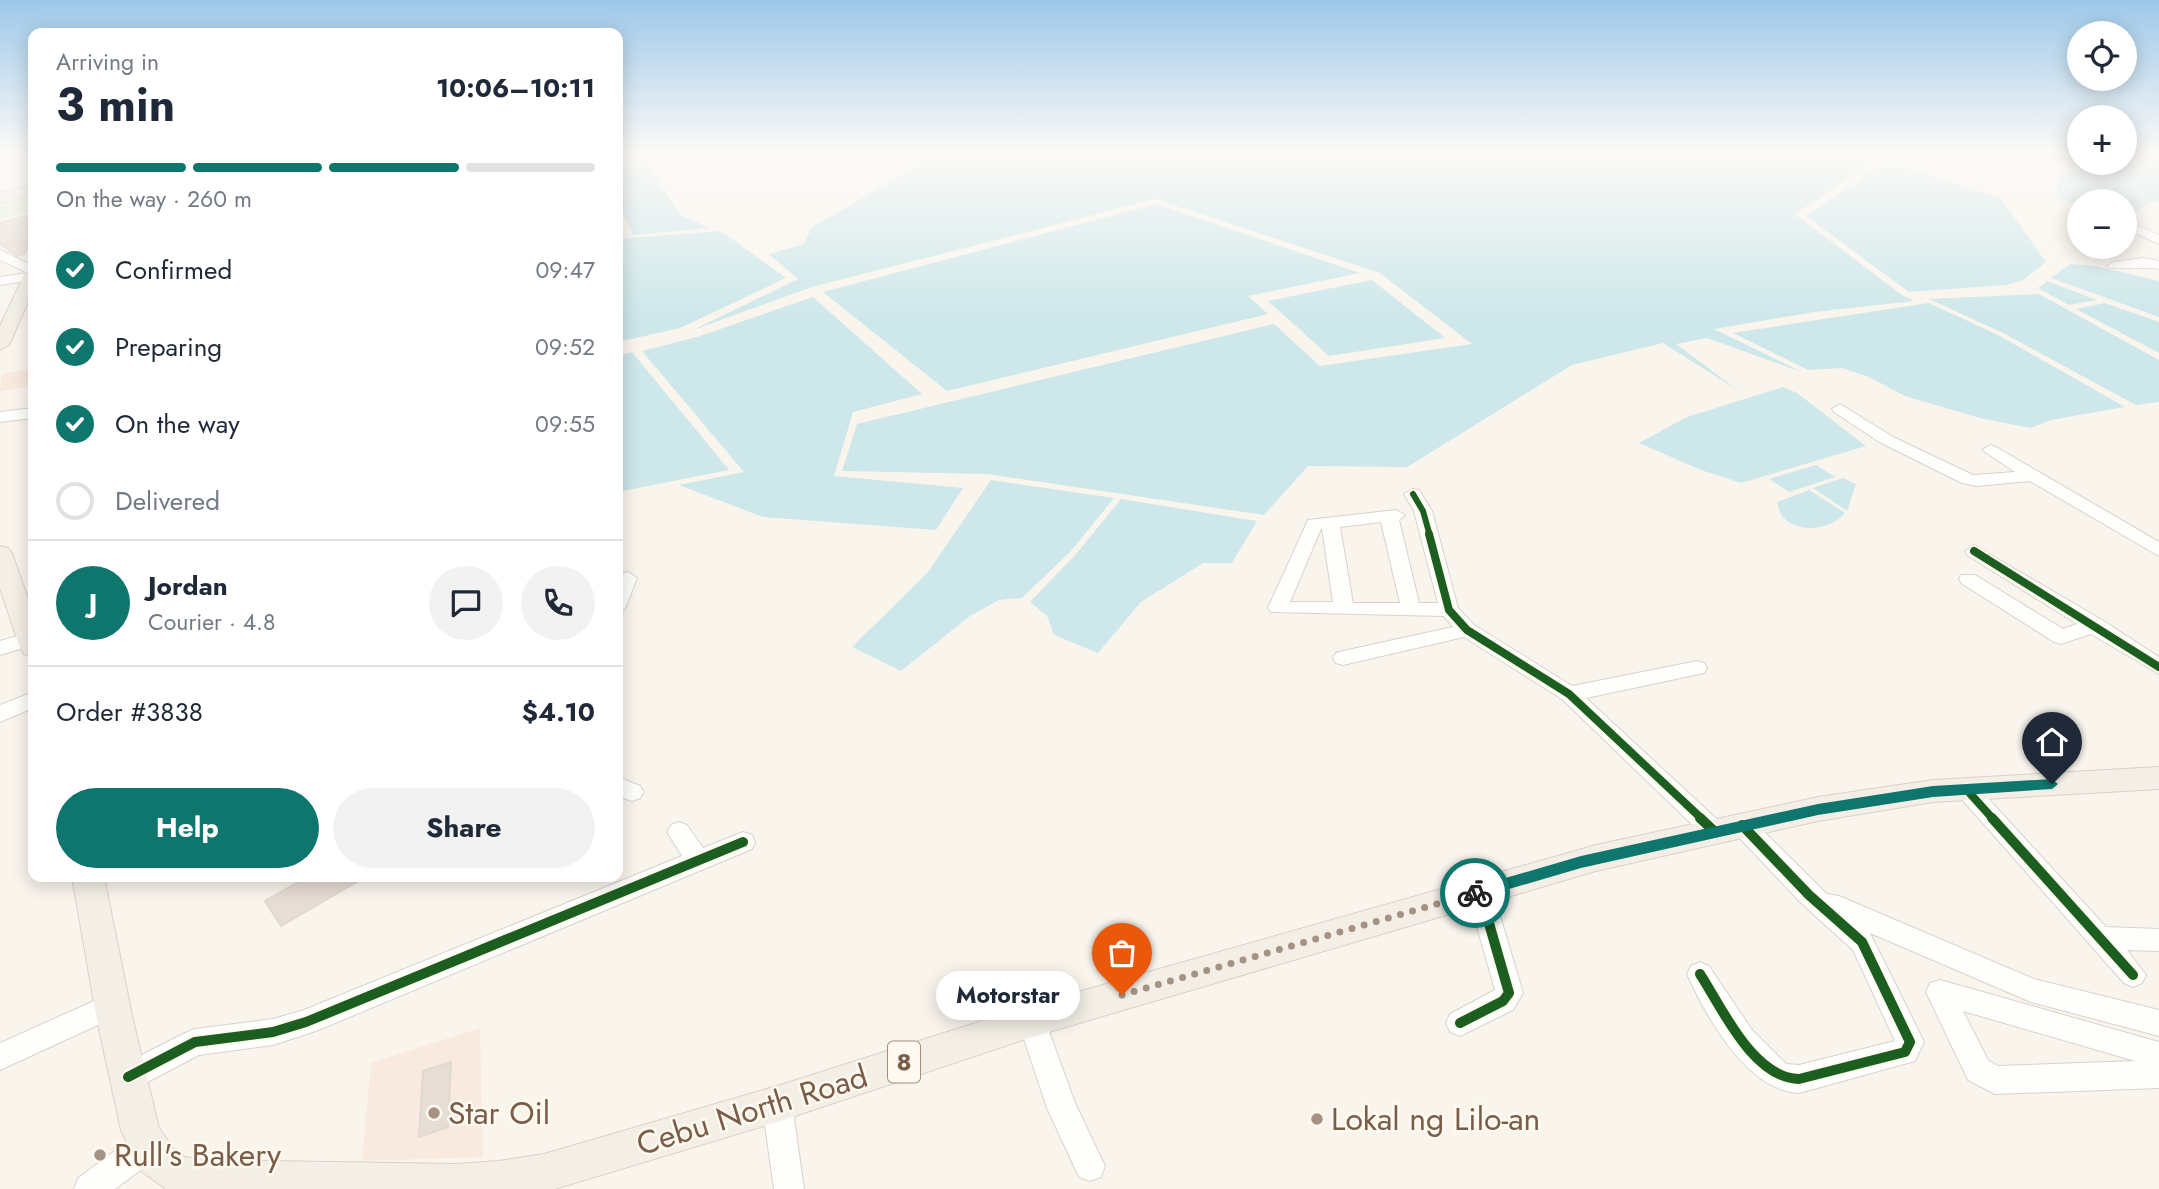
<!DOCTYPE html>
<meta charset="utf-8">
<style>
:root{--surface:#fff;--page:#f2f2f3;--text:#1f2937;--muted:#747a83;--line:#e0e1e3;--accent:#0f766e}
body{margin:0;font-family:Jost,sans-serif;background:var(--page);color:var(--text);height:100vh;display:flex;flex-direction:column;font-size:26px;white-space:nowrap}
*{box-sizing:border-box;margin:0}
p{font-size:23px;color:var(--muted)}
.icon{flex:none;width:38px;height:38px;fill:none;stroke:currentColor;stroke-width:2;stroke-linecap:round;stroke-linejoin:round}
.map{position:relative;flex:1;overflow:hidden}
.sheet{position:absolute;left:28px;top:28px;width:595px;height:854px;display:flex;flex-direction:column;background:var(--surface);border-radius:14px;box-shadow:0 4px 18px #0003}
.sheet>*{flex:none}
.tools{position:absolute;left:2067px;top:21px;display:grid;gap:14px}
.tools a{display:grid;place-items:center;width:70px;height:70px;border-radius:50%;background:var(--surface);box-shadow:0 4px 18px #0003;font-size:35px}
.pin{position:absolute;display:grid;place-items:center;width:60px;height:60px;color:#fff;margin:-72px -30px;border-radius:50% 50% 50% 0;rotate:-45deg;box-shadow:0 0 7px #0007}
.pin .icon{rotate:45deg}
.courier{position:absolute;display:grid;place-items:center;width:70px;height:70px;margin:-35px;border:5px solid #0f766e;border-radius:50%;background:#fff;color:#222;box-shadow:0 2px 9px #0007}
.bubble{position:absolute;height:49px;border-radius:24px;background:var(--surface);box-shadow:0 4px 18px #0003;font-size:23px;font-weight:700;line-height:49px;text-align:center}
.summary em{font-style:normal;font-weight:700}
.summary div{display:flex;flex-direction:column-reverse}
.summary{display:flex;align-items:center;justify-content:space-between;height:119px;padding:0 28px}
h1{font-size:46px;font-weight:700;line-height:52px}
.bar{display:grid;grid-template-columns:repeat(4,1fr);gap:10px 7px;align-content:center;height:84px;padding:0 28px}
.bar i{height:9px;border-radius:5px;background:var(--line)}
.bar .active{background:var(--accent)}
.bar p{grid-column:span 4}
.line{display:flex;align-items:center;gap:18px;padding:0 28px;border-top:2px solid var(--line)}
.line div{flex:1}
.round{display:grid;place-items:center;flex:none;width:74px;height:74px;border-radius:37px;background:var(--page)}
ol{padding:0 28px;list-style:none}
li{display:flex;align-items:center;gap:21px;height:77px}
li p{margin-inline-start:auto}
li .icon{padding:7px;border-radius:50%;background:var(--accent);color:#fff;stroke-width:4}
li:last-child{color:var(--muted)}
li i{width:38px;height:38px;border:4px solid var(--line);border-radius:50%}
.primary-button{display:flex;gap:14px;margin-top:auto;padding:14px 28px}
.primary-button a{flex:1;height:80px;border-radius:42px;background:var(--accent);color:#fff;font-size:28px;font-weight:700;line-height:80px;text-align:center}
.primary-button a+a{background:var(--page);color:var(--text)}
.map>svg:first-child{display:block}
</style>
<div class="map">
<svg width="2159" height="1189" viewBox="0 0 2159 1189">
<rect width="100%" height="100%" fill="#f9f5ed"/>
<g fill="#f9eae0">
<path d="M33,369v16l-33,7 2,-18z"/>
<path d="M480,1028l3,129 -121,4 9,-98z"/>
</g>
<path fill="#e4f1d7" d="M33,194v16l-33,9v-18z"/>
<g fill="#cde7ea">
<path d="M638,152l43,63 28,13 -76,7 -15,-33v-47z"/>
<path d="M928,152h1009l-59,7 -83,55 107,81 12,6 -100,11 -100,17 88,43 -95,-34 -31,6 63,47 -76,-48 -91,22 -165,102 -99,-1 -44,49 -277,-41 -145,-3 15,-47 417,-100 46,42 152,-22 -92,-71 -225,-74 -343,88 -119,43 105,-51 -29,-25 35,-10 8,-17 113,-65z"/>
<path d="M1981,152h98v6l-49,4z"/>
<path d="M2159,161v40l-10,2 -15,10 -9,-2 -1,-10h-45v5l-22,-8v-19l12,-8z"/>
<path d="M1886,162l114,36 46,64 -23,18 -17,5 -97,7 -103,-76z"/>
<path d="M1156,204l204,69 -112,23 20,18 -321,77 -124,-99z"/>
<path d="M721,231l65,47 -106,50 -62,14v-103z"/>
<path d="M2070,264l26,2 63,15v36l-108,-39z"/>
<path d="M1372,280l73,58 -116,18 -61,-55z"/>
<path d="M2047,281l50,19 -28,5 -31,-17z"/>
<path d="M2039,294l120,66v42l-23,3 -131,-71 -76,-35z"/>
<path d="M813,297l109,97 -69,18 -19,64 129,12 -27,42 -173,-13 -84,-32 65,-13 -102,-121 55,-14z"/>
<path d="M1929,303l69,32 127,72 -74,13 -21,8 -50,-10 -75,-22 -36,-19 -27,-9 -34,2 -75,-37z"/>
<path d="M2105,303l54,19v31l-83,-44z"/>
<path d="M632,352l97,118 -111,22v-136z"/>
<path d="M1783,387l14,6 69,53 -125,37 -40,-13 -62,-27 48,-26z"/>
<path d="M1816,465l19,12 -46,15 -20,-13z"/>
<path d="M1843,478l13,6 -9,27 -34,-23z"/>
<path d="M991,480l123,18 -43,53 -49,47 -23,2 -29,16 -69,55 -49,-24 76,-75z"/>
<path d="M1809,490l36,23c-14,16 -45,22 -62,4 -3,-3 -5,-11 -6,-15z"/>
<path d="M1121,499l136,22 -25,42h-29l-62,39 -43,51 -44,-18 -7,-19 -17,-14 47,-49z"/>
</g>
<g fill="#e6ddd4" stroke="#e2d8cf" stroke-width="2">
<path d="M33,214v27l-9,13 -7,2 -17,-12v-21z"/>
<path d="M307,877h58l-84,49 -16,-25z"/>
<path d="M451,1062l-3,65 -29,10 4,-66z"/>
</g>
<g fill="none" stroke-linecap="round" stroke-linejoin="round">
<defs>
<g id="minor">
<path d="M0,152h21l-21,6z"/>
<path d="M2124,220l35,15v9l-35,-16z"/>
<path d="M0,250l33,16v14l-33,5v-8l28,-4 -28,-13z"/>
<path d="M2143,258l16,3v8c-15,-3 -45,2 -52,-3l6,-4z"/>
<path d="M1840,404l53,33 80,38 42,-3 -33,-22 8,-5 6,2 163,95v14l-129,-75 -53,5 -15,-3 -81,-40 -47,-31 -2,-3z"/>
<path d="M33,408v10l-33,4v-10z"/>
<path d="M1413,489l6,1 13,21 26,97 16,17 98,61 125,-25 7,2 3,5 -3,5 -118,25 136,126 4,7 -4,7 -8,3 -8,-3 -144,-139 -98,-62 -121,28 -7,-2 -3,-5 3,-5 7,-2 110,-24 -9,-11 -173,-4 -3,-4 40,-88 88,-10 9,5 -6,5 20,83h19l-24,-92 -10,-17zM1381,522l19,81h-47l-13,-76zM1322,528l11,74h-43l31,-73z"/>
<path d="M1974,545l128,75 57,37v17l-68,-40 -30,10 -7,-2 -93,-59 -2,-4 2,-4h14l88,54 14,-5 -110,-69 -2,-4z"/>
<path d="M628,572l9,6 -12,31 -7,2v-31l3,-6z"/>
<path d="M31,632l2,1v12l-33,10v-14z"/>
<path d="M33,692v16l-33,14v-17z"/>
<path d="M618,777l22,9 4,6 -4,6 -8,3 -14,-5z"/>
<path d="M1966,780l8,3 132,144 53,2v22l-32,-1 19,25 -4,8 -9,4 -9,-4 -166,-188 -4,-6 4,-6z"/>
<path d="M1742,816l8,2 77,76 12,2 195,83 125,31v26l-128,-34 -161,-69 54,109 -9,19 -116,32c-52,-2 -93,-77 -112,-119l4,-8 9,-4 9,4 43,64 34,34 13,1 96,-24 -42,-91 -53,-48 -66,-70 -4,-7 4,-7z"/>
<path d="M679,822l8,3 16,23 40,-16 9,3 3,7 -3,7 -436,182 -43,14 -74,10 -61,32 -10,4 -10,-4 -4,-10 4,-10 67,-34 10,-4 78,-10 31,-9 378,-154 -15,-24 4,-7z"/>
<path d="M1480,882l9,3 4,7 30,101 -10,17 -53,26 -10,-4 -4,-9 4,-9 45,-24 -28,-98 4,-7z"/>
<path d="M1940,980l219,62v46l-164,6 -27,-14 -42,-88 4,-9zM1963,1011l172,50 -137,5 -10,-6z"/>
<path d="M112,993l10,3 4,9 -4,9 -122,56v-27z"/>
<path d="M1032,1008l10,4 33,91 30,63 -4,11 -11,4 -11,-4 -32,-69 -29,-87 4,-9z"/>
<path d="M777,1090l10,4 5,10 12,85h-30l-12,-85 5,-10z"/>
<path d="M146,1132l11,4 4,11 -4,11 -42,31h-41l4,-11 57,-42z"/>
</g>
<g id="major">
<path d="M33,268v23l-24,54 -9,5v-24l25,-53z"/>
<path d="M0,546l8,2 4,5 21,60v44l-9,-3 -4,-6 -20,-60z"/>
<path d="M2159,767v22l-226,13 -115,19 -222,50 -564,166 -255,85 -222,67h-389l-25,-18 -20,-41 -24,-110 -25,-143h32l29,143 26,108 16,23 10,6 14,3 258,4 42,-3 45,-7 233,-68 255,-81 564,-160 222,-48 115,-17z"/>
</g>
<path id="highway" d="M33,184v10l-33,9v-10z"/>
</defs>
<use href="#minor" stroke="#d8d2cb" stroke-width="2"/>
<use href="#major" stroke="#dad1ca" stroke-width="2"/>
<use href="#highway" stroke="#dad1ca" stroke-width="2"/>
<use href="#minor" fill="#fefefc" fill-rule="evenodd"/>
<use href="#major" fill="#f3efe6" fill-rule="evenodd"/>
<use href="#highway" fill="#f2eae4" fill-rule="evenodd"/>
<defs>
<path id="cycleway-far2" d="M1413,494l10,17 7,25"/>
<g id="cycleway-far1">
<path d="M1429,534l20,76 18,20 102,64 133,125"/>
<path d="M1974,551l185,116"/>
<path d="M1966,789l27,30"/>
</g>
<g id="cycleway">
<path d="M1700,818l14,13"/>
<path d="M1992,818l141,157"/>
<path d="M1700,974c22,34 53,104 99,105l106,-27 5,-10 -48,-100 -53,-47 -67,-70"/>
<path d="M1460,1023l43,-22 6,-8 -29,-101"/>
<path d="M128,1077l67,-35 78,-10 33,-10 437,-180"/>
</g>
</defs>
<use href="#cycleway-far2" stroke="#fffaf0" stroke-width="10"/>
<use href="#cycleway-far1" stroke="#fffaf0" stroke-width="12"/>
<use href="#cycleway" stroke="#fffaf0" stroke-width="14"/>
<use href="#cycleway-far2" stroke="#1b5e20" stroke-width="6"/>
<use href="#cycleway-far1" stroke="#1b5e20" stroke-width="8"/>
<use href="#cycleway" stroke="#1b5e20" stroke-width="10"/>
</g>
<linearGradient id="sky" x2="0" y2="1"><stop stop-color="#9dc8e9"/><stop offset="0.48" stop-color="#fcfaf7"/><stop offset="1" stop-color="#fcfaf7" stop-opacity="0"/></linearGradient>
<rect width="2159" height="319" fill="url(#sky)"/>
<path fill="#0f766e" d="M2052,779l6,5 -6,5 -119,8 -115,18 -237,53 -106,31 -8,-6 8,-6 106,-31 237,-52 115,-18z"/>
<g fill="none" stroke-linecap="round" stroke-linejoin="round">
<path stroke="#a69282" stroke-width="7" stroke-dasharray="0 12.6" d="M1122,995l353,-102"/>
</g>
<g fill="#a69282" stroke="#fffaf0" stroke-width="2.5">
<circle cx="434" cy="1113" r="7"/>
<circle cx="1317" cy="1119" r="7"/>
<circle cx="100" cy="1155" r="7"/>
</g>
<g text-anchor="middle" stroke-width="5" stroke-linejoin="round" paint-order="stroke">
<rect fill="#fffaf0" stroke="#a28c7b" stroke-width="2" x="888" y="1041.5" width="32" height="41" rx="5"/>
<g font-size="24" font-weight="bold" fill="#7a5d49">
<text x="904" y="1070">8</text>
</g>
<g font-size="32" fill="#7a5d49" stroke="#fffaf0">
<text transform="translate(752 1110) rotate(-17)" y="11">Cebu North Road</text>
</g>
<g font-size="32" fill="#7a5d49" stroke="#fffaf0" text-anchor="start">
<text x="448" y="1124">Star Oil</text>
<text x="1331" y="1130">Lokal ng Lilo-an</text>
<text x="114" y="1166">Rull's Bakery</text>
</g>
</g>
</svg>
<div class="tools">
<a><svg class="icon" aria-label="locate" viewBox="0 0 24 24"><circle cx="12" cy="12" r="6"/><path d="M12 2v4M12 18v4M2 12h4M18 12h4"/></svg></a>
<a>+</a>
<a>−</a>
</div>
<div class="pin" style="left:1122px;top:995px;background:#ea580c"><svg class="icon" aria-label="bag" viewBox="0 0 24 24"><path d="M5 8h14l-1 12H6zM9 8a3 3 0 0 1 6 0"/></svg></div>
<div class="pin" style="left:2052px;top:784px;background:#1f2937"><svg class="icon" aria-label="home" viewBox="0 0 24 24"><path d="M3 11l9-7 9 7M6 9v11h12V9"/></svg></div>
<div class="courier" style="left:1475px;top:893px"><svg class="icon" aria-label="bike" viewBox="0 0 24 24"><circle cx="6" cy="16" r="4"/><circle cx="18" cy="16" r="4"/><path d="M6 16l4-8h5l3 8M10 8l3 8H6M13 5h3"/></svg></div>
<div class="bubble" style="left:936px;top:971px;width:144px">Motorstar</div>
<section class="sheet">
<div class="summary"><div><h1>3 min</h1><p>Arriving in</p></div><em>10:06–10:11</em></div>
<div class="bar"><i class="active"></i><i class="active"></i><i class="active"></i><i></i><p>On the way · 260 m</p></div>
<ol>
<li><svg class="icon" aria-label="check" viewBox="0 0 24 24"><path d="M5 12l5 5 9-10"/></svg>Confirmed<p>09:47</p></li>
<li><svg class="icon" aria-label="check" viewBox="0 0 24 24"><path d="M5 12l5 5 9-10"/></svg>Preparing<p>09:52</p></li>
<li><svg class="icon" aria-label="check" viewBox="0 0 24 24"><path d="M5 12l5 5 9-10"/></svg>On the way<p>09:55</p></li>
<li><i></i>Delivered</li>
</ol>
<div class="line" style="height:126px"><b class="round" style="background:var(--accent);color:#fff">J</b><div><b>Jordan</b><p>Courier · 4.8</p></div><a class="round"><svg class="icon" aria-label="chat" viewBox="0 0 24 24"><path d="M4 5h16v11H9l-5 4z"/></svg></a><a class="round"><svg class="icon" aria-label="phone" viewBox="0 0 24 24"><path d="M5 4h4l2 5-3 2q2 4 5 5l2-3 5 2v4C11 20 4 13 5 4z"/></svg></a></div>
<div class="line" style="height:91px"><div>Order #3838</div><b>$4.10</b></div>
<div class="primary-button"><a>Help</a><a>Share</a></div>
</section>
</div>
